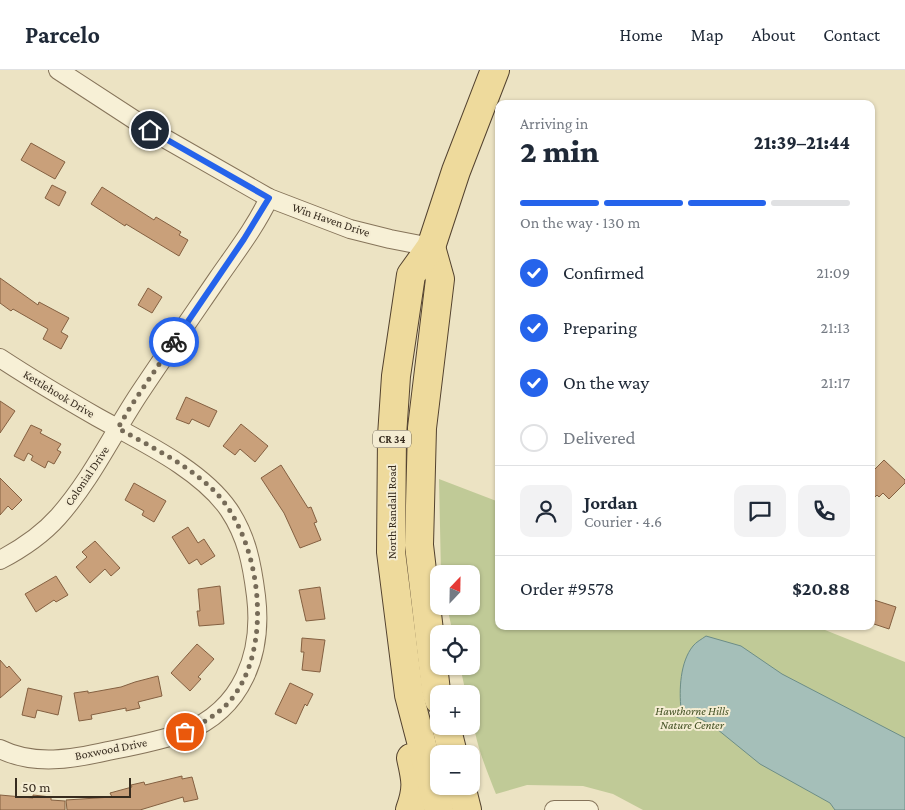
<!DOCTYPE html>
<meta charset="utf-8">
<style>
:root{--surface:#fff;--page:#f2f2f3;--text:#1f2937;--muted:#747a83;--line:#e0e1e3;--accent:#2563eb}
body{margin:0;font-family:"Crimson Pro",serif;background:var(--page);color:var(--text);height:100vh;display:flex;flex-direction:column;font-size:19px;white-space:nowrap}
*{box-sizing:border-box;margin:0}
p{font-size:16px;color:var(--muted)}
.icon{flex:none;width:28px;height:28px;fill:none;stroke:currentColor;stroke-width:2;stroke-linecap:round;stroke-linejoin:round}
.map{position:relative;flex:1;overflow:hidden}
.panel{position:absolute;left:495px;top:30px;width:380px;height:530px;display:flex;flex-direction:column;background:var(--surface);border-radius:10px;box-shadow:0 1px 4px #0004}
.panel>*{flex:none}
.needle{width:32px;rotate:22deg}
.tools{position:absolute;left:430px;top:495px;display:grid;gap:10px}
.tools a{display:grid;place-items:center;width:50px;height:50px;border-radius:10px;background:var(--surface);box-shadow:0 1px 4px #0004;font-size:25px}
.scale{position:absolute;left:15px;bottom:12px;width:116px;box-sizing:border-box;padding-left:5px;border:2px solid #362b1e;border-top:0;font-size:14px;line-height:18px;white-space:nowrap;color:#362b1e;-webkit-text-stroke:4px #f4ecd2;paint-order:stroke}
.pin{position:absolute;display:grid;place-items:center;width:42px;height:42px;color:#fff;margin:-21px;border:2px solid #fff;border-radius:50%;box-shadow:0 1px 5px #0007}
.courier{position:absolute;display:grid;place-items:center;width:50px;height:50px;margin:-25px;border:4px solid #2563eb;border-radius:50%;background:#fff;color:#222;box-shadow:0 1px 6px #0007}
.headline em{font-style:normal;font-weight:800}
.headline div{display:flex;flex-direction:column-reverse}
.headline{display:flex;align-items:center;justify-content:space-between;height:85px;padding:0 25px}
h1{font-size:32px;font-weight:800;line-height:38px}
.bar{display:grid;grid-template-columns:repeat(4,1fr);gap:8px 5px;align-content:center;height:60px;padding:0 25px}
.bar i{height:6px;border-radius:4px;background:var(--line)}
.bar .current{background:var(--accent)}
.bar p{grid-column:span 4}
.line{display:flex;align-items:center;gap:12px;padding:0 25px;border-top:1px solid var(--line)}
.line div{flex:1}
.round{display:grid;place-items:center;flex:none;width:52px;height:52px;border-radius:10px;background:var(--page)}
ol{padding:0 25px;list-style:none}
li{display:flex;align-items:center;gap:15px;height:55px}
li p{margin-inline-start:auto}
li .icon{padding:5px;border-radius:50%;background:var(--accent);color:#fff;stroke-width:4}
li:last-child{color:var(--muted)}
li i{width:28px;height:28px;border:2px solid var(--line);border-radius:50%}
header{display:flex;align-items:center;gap:30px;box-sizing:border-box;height:70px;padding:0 25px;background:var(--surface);border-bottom:1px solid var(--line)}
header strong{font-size:24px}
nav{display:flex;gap:28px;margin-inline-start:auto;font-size:18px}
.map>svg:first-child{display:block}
</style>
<header>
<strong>Parcelo</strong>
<nav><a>Home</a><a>Map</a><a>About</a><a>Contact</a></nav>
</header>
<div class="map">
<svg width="905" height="740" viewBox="0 0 905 740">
<rect width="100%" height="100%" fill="#ece3c3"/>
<path fill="#c0ca97" d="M439,409l60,23v124h316l90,36v148h-262l-30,-16 -30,-8 -56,-1 -31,9c-14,-35 -25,-62 -25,-100h-5l-6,-28h11v-32h-18l-6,-28h24v-32h-30z"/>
<path fill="#a5bfb9" stroke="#6c8d87" d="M706,566l35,10 41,28 123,64v72h-70l-5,-7 -70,-39 -48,-39 -31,-16c-2,-19 -1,-47 12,-63 3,-4 9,-7 13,-10z"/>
<g fill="#c9a07a" stroke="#846041">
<path d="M31,73l34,19 -10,17 -34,-19z"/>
<path d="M52,115l14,7 -7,14 -14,-8z"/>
<path d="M102,117l52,33 2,-3 25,15 -2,3 9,5 -9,16 -53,-32 -1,2 -34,-22z"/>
<path d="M0,208l38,27 1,-3 30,16 -8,14 7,4 -7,13 -18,-10 5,-10 -35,-20 -2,2 -11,-8z"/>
<path d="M148,218l14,9 -10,16 -14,-8z"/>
<path d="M186,327l31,14 -8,16 -17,-8 -3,5 -13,-5z"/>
<path d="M0,331l15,10 -15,22z"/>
<path d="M241,354l27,22 -13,16 -15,-13 -5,6 -12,-9z"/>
<path d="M31,355l11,5 -2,3 21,11 -4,6 4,2 -7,12 -6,-3 -3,7 -14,-8 2,-4 -5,-3 -4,8 -10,-5z"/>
<path d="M884,390l21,20v3l-16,16 -6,-6 -4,4 -2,-2 -6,6v-28z"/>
<path d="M281,395l27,43 3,-1 6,15 -3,1 7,17 -21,8 -16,-35 -23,-35z"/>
<path d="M0,408l22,22 -10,10 -4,-4 -8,9z"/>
<path d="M134,413l32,18 -12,21 -12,-7 2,-4 -19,-11z"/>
<path d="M188,457l10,16 6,-4 11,17 -14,9 -4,-6 -8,5 -17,-27z"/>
<path d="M95,471l25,27 -9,8 -6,-7 -15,14 -14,-16 11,-10 -5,-5z"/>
<path d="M56,506l12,19 -12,7 -2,-2 -18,12 -11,-18z"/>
<path d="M220,516l4,38 -25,2 -2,-15h3l-2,-22z"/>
<path d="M320,517l5,32 -19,2 -7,-31z"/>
<path d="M871,529l25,8 -7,22 -18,-6z"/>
<path d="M302,568l23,2 -5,32 -18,-2 2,-18h-3z"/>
<path d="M197,574l17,15 -16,18 3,2 -11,12 -19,-18z"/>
<path d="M0,590l7,8 2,-2 12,14 -21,18z"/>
<path d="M158,606l4,20 -24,6 2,6 -14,3v-3l-35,7 1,4 -13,2 -5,-28 14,-2v2l33,-6 14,-5z"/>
<path d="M290,613l23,11 -6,12 -2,-2 -9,20 -21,-10z"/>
<path d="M28,618l34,8 -4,19 -21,-5 -2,8 -13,-3z"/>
<path d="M182,706v3l10,-2 6,22 -14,3 -1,-5 -43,13h-73l-1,-10 46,-3 -2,-4 22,-6 -1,-2 13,-3 1,3z"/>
<path d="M0,725l33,3v-3l18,2v3l14,1v9h-65z"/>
</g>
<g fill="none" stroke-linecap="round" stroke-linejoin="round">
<defs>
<g id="street">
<path d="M58,0l92,60 119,68 81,31 40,10 41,8"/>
<path d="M0,288c32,21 64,40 97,59 43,24 104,52 132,93 18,27 23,54 27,86 7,57 -13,113 -71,136 -25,9 -52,14 -77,19 -35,8 -74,15 -108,-2"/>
<path d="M0,490c21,-11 42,-25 58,-43 33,-37 54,-82 81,-123 26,-39 53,-78 79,-116 18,-26 38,-52 51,-80"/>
<path d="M554,740h35"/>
</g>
<g id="primary">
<path d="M431,177l9,32 -18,149 -3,117 17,146 3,9"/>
<path d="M446,656l7,28"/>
<path d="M461,716l6,24"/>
<path d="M410,740c8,-22 6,-30 1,-52"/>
<path d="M439,740l-30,-115 -18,-143 1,-116 4,-60 15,-101 20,-28 25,-76 39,-101"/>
</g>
</defs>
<use href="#street" stroke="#86745a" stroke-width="20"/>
<use href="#primary" stroke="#53422f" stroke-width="30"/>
<use href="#street" stroke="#f7f0d6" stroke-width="18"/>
<use href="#primary" stroke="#eeda9c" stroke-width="28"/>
</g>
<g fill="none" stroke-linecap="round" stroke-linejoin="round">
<path stroke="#766b58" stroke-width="5" stroke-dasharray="0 9" d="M174,272l-43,64 -13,22c34,20 74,38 101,68 43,49 55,155 10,206 -12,13 -28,22 -44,30"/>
<path stroke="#2563eb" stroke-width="6" d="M150,60l119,68 -25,41 -70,103"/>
</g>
<g text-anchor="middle" stroke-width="4" stroke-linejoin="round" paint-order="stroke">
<rect fill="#f4ecd2" stroke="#6f6554" stroke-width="1" x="373" y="360.5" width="38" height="17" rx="4"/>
<g font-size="11" font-weight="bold" fill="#362b1e">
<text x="392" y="373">CR 34</text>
</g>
<g font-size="12" fill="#362b1e" stroke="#f4ecd2">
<text transform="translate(331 150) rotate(19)" y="4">Win Haven Drive</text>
<text transform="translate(59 324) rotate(31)" y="4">Kettlehook Drive</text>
<text transform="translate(87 406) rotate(-56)" y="4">Colonial Drive</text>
<text transform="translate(392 442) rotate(-90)" y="4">North Randall Road</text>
<text transform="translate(111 679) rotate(-11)" y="4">Boxwood Drive</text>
</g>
<g font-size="12" font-style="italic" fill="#445225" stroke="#f4ecd2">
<text x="692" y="645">Hawthorne Hills<tspan x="692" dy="14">Nature Center</tspan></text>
</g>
</g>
</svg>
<div class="tools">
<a><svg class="needle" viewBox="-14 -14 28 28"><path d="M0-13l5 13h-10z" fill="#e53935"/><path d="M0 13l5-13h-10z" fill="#747a83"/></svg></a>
<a><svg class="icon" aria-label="locate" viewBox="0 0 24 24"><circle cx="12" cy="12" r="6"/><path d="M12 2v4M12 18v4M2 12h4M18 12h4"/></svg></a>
<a>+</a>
<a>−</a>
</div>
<div class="scale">50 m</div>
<div class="pin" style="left:185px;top:662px;background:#ea580c"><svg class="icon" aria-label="bag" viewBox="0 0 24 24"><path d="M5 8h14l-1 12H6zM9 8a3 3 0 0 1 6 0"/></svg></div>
<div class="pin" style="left:150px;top:60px;background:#1f2937"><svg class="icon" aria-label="home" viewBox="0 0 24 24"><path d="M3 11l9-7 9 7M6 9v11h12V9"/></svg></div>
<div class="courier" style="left:174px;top:272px"><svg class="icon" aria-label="bike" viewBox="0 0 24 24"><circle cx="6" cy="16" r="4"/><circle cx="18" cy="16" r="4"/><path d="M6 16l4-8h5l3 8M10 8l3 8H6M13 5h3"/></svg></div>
<section class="panel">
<div class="headline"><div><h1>2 min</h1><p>Arriving in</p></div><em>21:39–21:44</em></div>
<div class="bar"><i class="current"></i><i class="current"></i><i class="current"></i><i></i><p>On the way · 130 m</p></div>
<ol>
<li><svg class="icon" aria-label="check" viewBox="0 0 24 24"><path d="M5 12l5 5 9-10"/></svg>Confirmed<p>21:09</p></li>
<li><svg class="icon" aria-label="check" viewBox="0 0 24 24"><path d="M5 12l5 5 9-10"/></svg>Preparing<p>21:13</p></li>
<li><svg class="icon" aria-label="check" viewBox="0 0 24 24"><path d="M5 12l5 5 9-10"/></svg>On the way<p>21:17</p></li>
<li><i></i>Delivered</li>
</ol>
<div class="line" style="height:90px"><a class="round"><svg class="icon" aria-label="person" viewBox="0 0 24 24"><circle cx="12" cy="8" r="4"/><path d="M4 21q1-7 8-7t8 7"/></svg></a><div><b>Jordan</b><p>Courier · 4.6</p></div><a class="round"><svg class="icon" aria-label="chat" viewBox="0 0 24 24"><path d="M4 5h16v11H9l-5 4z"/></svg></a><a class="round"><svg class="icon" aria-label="phone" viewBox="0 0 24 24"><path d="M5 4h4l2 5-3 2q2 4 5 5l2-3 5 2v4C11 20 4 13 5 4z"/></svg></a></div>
<div class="line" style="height:65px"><div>Order #9578</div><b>$20.88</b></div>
</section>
</div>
